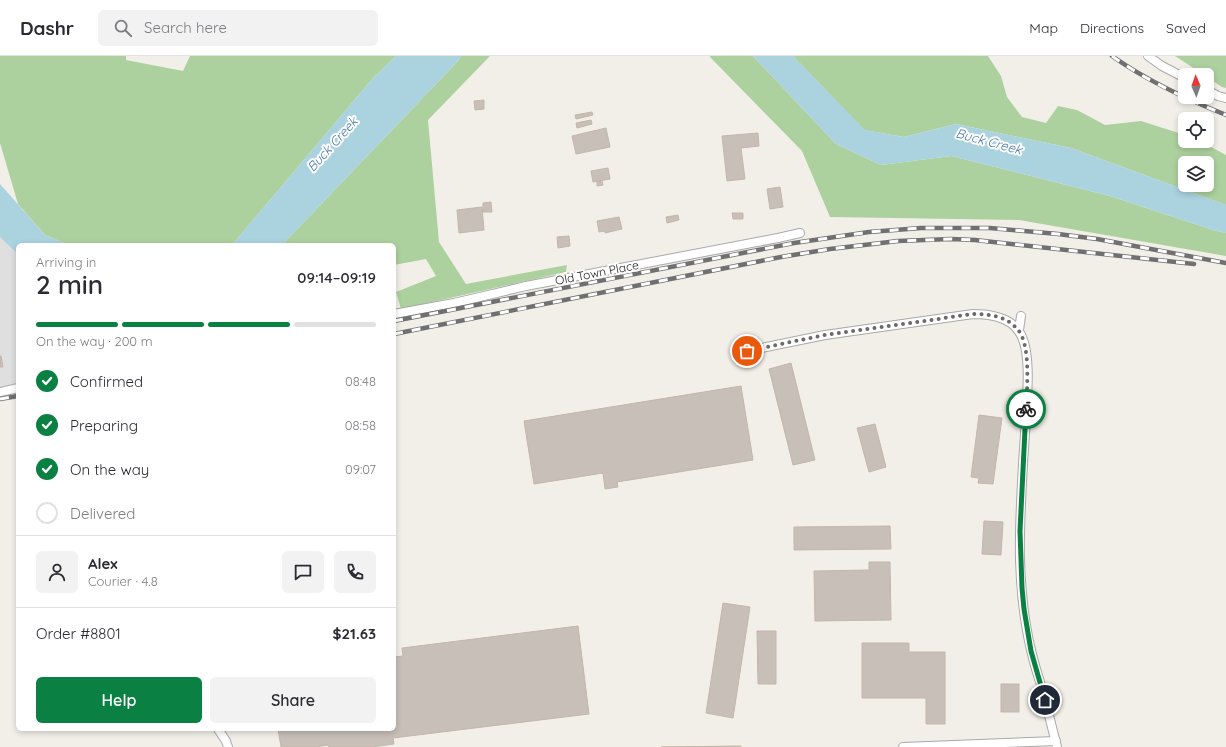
<!DOCTYPE html>
<meta charset="utf-8">
<style>
:root{--surface:#fff;--page:#f2f2f3;--text:#2b2b33;--muted:#7c7c81;--line:#e1e1e2;--accent:#0b8043}
body{margin:0;font-family:Quicksand,sans-serif;background:var(--page);color:var(--text);height:100vh;display:flex;flex-direction:column;font-size:15px;white-space:nowrap}
*{box-sizing:border-box;margin:0}
p{font-size:13px;color:var(--muted)}
.icon{flex:none;width:22px;height:22px;fill:none;stroke:currentColor;stroke-width:2;stroke-linecap:round;stroke-linejoin:round}
.map{position:relative;flex:1;overflow:hidden}
.side{position:absolute;left:16px;top:187px;width:380px;height:488px;display:flex;flex-direction:column;background:var(--surface);border-radius:6px;box-shadow:0 2px 6px #0003}
.side>*{flex:none}
.needle{width:26px;rotate:358deg}
.controls{position:absolute;left:1178px;top:12px;display:grid;gap:8px}
.controls a{display:grid;place-items:center;width:36px;height:36px;border-radius:6px;background:var(--surface);box-shadow:0 2px 6px #0003;font-size:20px}
.pin{position:absolute;display:grid;place-items:center;width:34px;height:34px;color:#fff;margin:-17px;border:2px solid #fff;border-radius:50%;box-shadow:0 1px 4px #0007}
.courier{position:absolute;display:grid;place-items:center;width:40px;height:40px;margin:-20px;border:3px solid #0b8043;border-radius:50%;background:#fff;color:#222;box-shadow:0 1px 5px #0007}
.overview em{font-style:normal;font-weight:600}
.overview div{display:flex;flex-direction:column-reverse}
.overview{display:flex;align-items:center;justify-content:space-between;height:68px;padding:0 20px}
h1{font-size:26px;font-weight:600;line-height:30px}
.bar{display:grid;grid-template-columns:repeat(4,1fr);gap:6px 4px;align-content:center;height:48px;padding:0 20px}
.bar i{height:5px;border-radius:3px;background:var(--line)}
.bar .selected{background:var(--accent)}
.bar p{grid-column:span 4}
.line{display:flex;align-items:center;gap:10px;padding:0 20px;border-top:1px solid var(--line)}
.line div{flex:1}
.round{display:grid;place-items:center;flex:none;width:42px;height:42px;border-radius:6px;background:var(--page)}
ol{padding:0 20px;list-style:none}
li{display:flex;align-items:center;gap:12px;height:44px}
li p{margin-inline-start:auto}
li .icon{padding:4px;border-radius:50%;background:var(--accent);color:#fff;stroke-width:4}
li:last-child{color:var(--muted)}
li i{width:22px;height:22px;border:2px solid var(--line);border-radius:50%}
.cta{display:flex;gap:8px;margin-top:auto;padding:8px 20px}
.cta a{flex:1;height:46px;border-radius:6px;background:var(--accent);color:#fff;font-size:16px;font-weight:600;line-height:46px;text-align:center}
.cta a+a{background:var(--page);color:var(--text)}
header{display:flex;align-items:center;gap:24px;box-sizing:border-box;height:56px;padding:0 20px;background:var(--surface);border-bottom:1px solid var(--line)}
header strong{font-size:19px}
nav{display:flex;gap:22px;margin-inline-start:auto;font-size:14px}
.search{width:280px;height:36px;background:var(--page);display:flex;align-items:center;gap:10px;box-sizing:border-box;padding:0 14px;border-radius:6px;color:var(--muted);font-size:15px}
.map>svg:first-child{display:block}
</style>
<header>
<strong>Dashr</strong>
<div class="search"><svg class="icon" aria-label="search" viewBox="0 0 24 24"><circle cx="10" cy="10" r="6"/><path d="M15 15l6 6"/></svg>Search here</div>
<nav><a>Map</a><a>Directions</a><a>Saved</a></nav>
</header>
<div class="map">
<svg width="1226" height="691" viewBox="0 0 1226 691">
<rect width="100%" height="100%" fill="#f2efe9"/>
<path fill="#e0dfdf" d="M0,164l18,25v143l-18,4z"/>
<g fill="#add19e" fill-rule="evenodd">
<path d="M0,0h126v4l57,11 7,-15h206l-23,22 -141,167h-163l-24,-10 -27,-31 -18,-61z"/>
<path d="M461,0h29l-62,64 11,122 27,42 101,-19 -1,7 -165,37 -5,-17 40,-16 -10,-17 -32,6v-20h-112l176,-184z"/>
<path d="M710,0h43l83,88 45,21 70,-9 159,40 103,34 13,3v23l-207,-36 -189,-3 -28,-66 -92,-94z"/>
<path d="M793,0h195l13,20 6,21 15,20 24,6 12,-17 19,4 28,15 36,-4 44,14v6h15l26,14v50l-155,-57 -115,-24 -52,13 -40,-7zM1185,107h22v22h-22z"/>
<path d="M1175,0h51v32l-4,-1 -15,-10v-2h-3z"/>
</g>
<g fill="#aad3df">
<path d="M396,0h65l-3,5 -176,184h-50l141,-167z"/>
<path d="M753,0h40l72,74 39,7 52,-13 115,24 155,57v28l-13,-3 -103,-34 -159,-40 -70,9 -45,-21z"/>
<path d="M0,128l45,51 24,10h-51v9l-18,-17z"/>
</g>
<g fill="#c7bfb8" stroke="#c4b6ab">
<path d="M484,44v9l-9,1 -1,-9z"/>
<path d="M592,56l1,3 -17,4 -1,-4z"/>
<path d="M591,64l1,4 -15,4 -1,-5z"/>
<path d="M606,72l4,19 -34,7 -4,-18z"/>
<path d="M758,77l1,13 -18,2 4,31 -18,2 -5,-45z"/>
<path d="M608,112l2,11 -17,3 -2,-11z"/>
<path d="M602,125l1,4 -6,1v-4z"/>
<path d="M780,131l3,20 -13,2 -3,-20z"/>
<path d="M491,146l1,10h-9v-9z"/>
<path d="M482,151l2,23 -25,3 -2,-23z"/>
<path d="M732,157h11v6h-10z"/>
<path d="M678,159l1,5 -12,3 -1,-6z"/>
<path d="M619,161l3,12 -17,4v-2l-6,1 -2,-11z"/>
<path d="M569,180l1,10 -12,2 -1,-11z"/>
<path d="M0,300h1l2,11h-3z"/>
<path d="M791,307l24,97 -22,5 -24,-96z"/>
<path d="M741,330l12,74 -136,22 1,5 -13,2 -2,-16 -69,11 -10,-63z"/>
<path d="M979,359l23,3 -9,66 -15,-1 1,-5 -8,-1z"/>
<path d="M875,368l11,43 -17,5 -12,-44z"/>
<path d="M984,465l19,1 -2,33 -19,-1z"/>
<path d="M890,470l1,23 -97,1v-23z"/>
<path d="M869,506h21l1,58 -76,1 -1,-50 55,-1z"/>
<path d="M723,547l27,4 -17,111 -27,-5z"/>
<path d="M578,570l11,88 -196,24 1,6 -22,3h-43l-1,-2 -11,2h-36l-3,-18h116v-72l9,-1 -1,-8z"/>
<path d="M757,575h19v53h-18z"/>
<path d="M862,587h47v9h36v72h-19v-26h-64z"/>
<rect x="1001" y="628" width="18" height="28"/>
<path d="M741,690v1h-80z"/>
</g>
<g fill="none" stroke-linecap="round" stroke-linejoin="round">
<defs>
<g id="street">
<path d="M1148,0l14,10 23,12"/>
<path d="M1207,34l11,6 8,2"/>
<path d="M394,258l60,-11 72,-17 252,-48 22,-5"/>
<path d="M1019,274l2,-14"/>
<path d="M747,295l78,-16 148,-21c19,0 41,4 49,23 9,20 5,58 4,81 -3,47 -7,95 -6,142 1,31 4,61 11,90 3,13 7,26 11,38 5,20 10,39 15,59"/>
<path d="M0,336l18,-4"/>
<path d="M218,673l8,12 2,6"/>
<path d="M903,691l153,-6"/>
</g>
</defs>
<use href="#street" stroke="#a9a9a9" stroke-width="10"/>
<use href="#street" stroke="#fff" stroke-width="8"/>
<defs>
<g id="rail">
<path d="M1112,0c35,25 74,43 114,59"/>
<path d="M394,265l400,-78 75,-11 52,-4h69l68,6 39,5 129,24"/>
<path d="M394,278l387,-77 49,-8 68,-8 53,-2 24,1 219,24"/>
<path d="M0,343l18,-3"/>
</g>
</defs>
<use href="#rail" stroke="#707070" stroke-width="4.5"/>
<use href="#rail" stroke="#fff" stroke-width="3" stroke-dasharray="9" stroke-linecap="butt"/>
</g>
<g fill="none" stroke-linecap="round" stroke-linejoin="round">
<path stroke="#6b6a68" stroke-width="4" stroke-dasharray="0 7.2" d="M747,295l78,-16 148,-21c17,0 34,2 45,16 13,15 9,59 8,79"/>
<path stroke="#0b8043" stroke-width="5" d="M1026,353l-6,122 2,57 2,21 7,42 14,49"/>
</g>
<g text-anchor="middle" stroke-width="4" stroke-linejoin="round" paint-order="stroke">
<g font-size="12" fill="#222" stroke="#fff">
<text transform="translate(597 217) rotate(-11)" y="4">Old Town Place</text>
</g>
<g font-size="13" font-style="italic" fill="#4a7aab" stroke="#fff">
<text transform="translate(989 85) rotate(15)" y="5">Buck Creek</text>
<text transform="translate(332 88) rotate(-48)" y="5">Buck Creek</text>
</g>
</g>
</svg>
<div class="controls">
<a><svg class="needle" viewBox="-14 -14 28 28"><path d="M0-13l5 13h-10z" fill="#e53935"/><path d="M0 13l5-13h-10z" fill="#7c7c81"/></svg></a>
<a><svg class="icon" aria-label="locate" viewBox="0 0 24 24"><circle cx="12" cy="12" r="6"/><path d="M12 2v4M12 18v4M2 12h4M18 12h4"/></svg></a>
<a><svg class="icon" aria-label="layers" viewBox="0 0 24 24"><path d="M12 4l9 5-9 5-9-5zM3 14l9 5 9-5"/></svg></a>
</div>
<div class="pin" style="left:747px;top:295px;background:#ea580c"><svg class="icon" aria-label="bag" viewBox="0 0 24 24"><path d="M5 8h14l-1 12H6zM9 8a3 3 0 0 1 6 0"/></svg></div>
<div class="pin" style="left:1045px;top:644px;background:#1f2937"><svg class="icon" aria-label="home" viewBox="0 0 24 24"><path d="M3 11l9-7 9 7M6 9v11h12V9"/></svg></div>
<div class="courier" style="left:1026px;top:353px"><svg class="icon" aria-label="bike" viewBox="0 0 24 24"><circle cx="6" cy="16" r="4"/><circle cx="18" cy="16" r="4"/><path d="M6 16l4-8h5l3 8M10 8l3 8H6M13 5h3"/></svg></div>
<section class="side">
<div class="overview"><div><h1>2 min</h1><p>Arriving in</p></div><em>09:14–09:19</em></div>
<div class="bar"><i class="selected"></i><i class="selected"></i><i class="selected"></i><i></i><p>On the way · 200 m</p></div>
<ol>
<li><svg class="icon" aria-label="check" viewBox="0 0 24 24"><path d="M5 12l5 5 9-10"/></svg>Confirmed<p>08:48</p></li>
<li><svg class="icon" aria-label="check" viewBox="0 0 24 24"><path d="M5 12l5 5 9-10"/></svg>Preparing<p>08:58</p></li>
<li><svg class="icon" aria-label="check" viewBox="0 0 24 24"><path d="M5 12l5 5 9-10"/></svg>On the way<p>09:07</p></li>
<li><i></i>Delivered</li>
</ol>
<div class="line" style="height:72px"><a class="round"><svg class="icon" aria-label="person" viewBox="0 0 24 24"><circle cx="12" cy="8" r="4"/><path d="M4 21q1-7 8-7t8 7"/></svg></a><div><b>Alex</b><p>Courier · 4.8</p></div><a class="round"><svg class="icon" aria-label="chat" viewBox="0 0 24 24"><path d="M4 5h16v11H9l-5 4z"/></svg></a><a class="round"><svg class="icon" aria-label="phone" viewBox="0 0 24 24"><path d="M5 4h4l2 5-3 2q2 4 5 5l2-3 5 2v4C11 20 4 13 5 4z"/></svg></a></div>
<div class="line" style="height:52px"><div>Order #8801</div><b>$21.63</b></div>
<div class="cta"><a>Help</a><a>Share</a></div>
</section>
</div>
